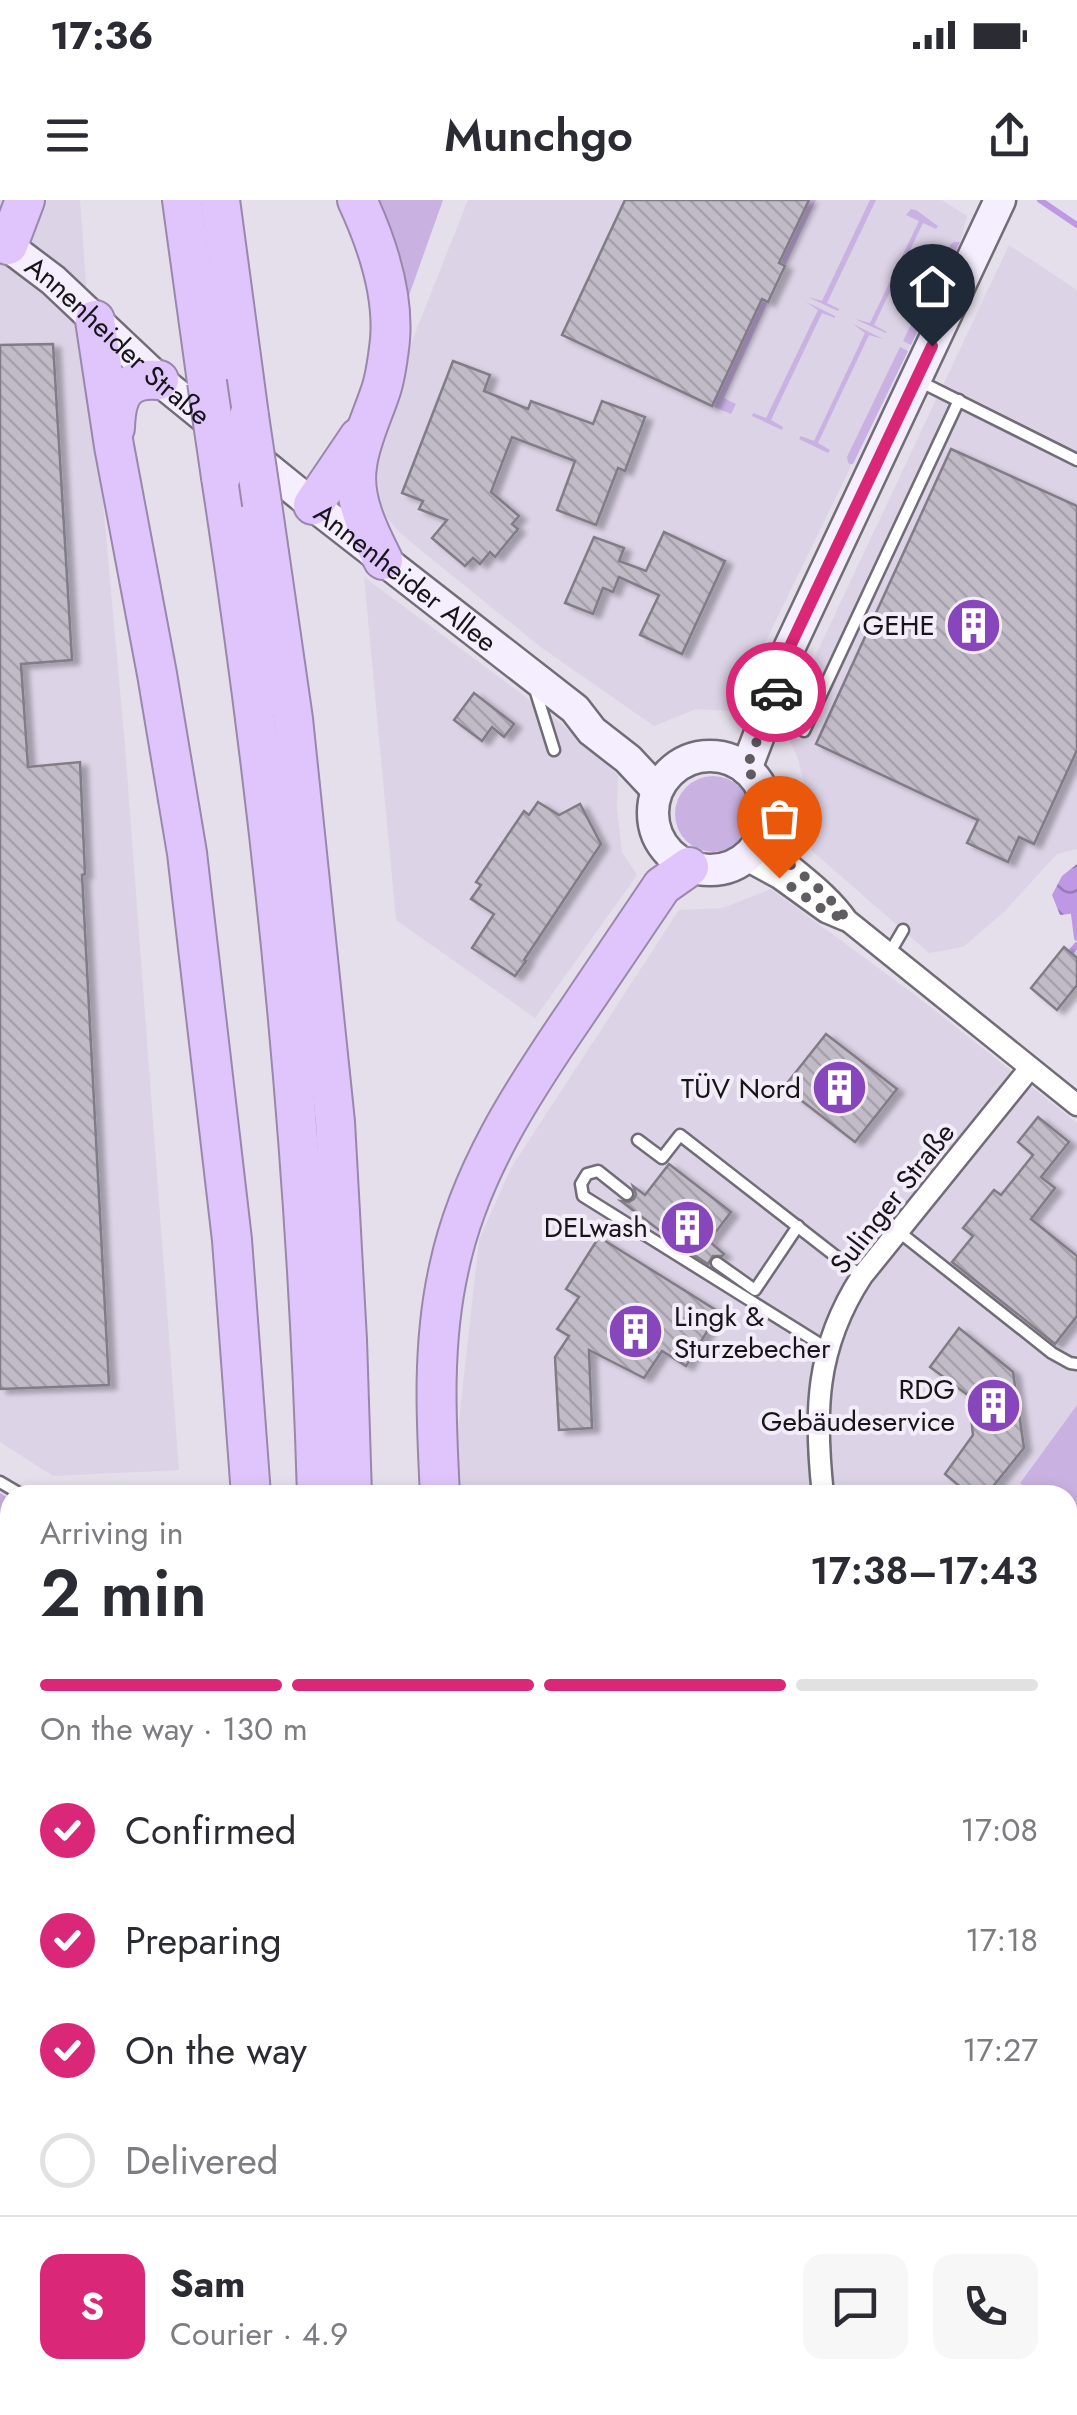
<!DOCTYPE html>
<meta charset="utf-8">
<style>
:root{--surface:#fff;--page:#f7f7f7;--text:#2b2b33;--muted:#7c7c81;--line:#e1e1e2;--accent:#db2777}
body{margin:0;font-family:Jost,sans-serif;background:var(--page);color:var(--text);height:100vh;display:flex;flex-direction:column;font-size:38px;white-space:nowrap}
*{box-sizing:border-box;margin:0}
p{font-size:32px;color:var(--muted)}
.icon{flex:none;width:55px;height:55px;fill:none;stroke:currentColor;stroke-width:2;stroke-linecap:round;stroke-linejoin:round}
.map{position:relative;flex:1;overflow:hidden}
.details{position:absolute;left:0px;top:1285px;width:1078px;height:930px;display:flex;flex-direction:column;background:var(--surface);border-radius:30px 30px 0 0;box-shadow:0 5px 15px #0003}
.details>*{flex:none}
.pin{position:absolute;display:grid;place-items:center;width:85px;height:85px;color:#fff;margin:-102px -42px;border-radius:50% 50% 50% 0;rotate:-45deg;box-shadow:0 0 10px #0007}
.pin .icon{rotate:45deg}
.courier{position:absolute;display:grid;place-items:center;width:100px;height:100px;margin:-50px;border:8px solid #db2777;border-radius:50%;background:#fff;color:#222;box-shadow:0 2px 12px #0007}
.summary em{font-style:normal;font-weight:600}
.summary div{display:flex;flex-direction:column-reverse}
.summary{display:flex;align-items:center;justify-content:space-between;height:170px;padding:0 40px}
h1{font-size:65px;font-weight:600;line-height:75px}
.bar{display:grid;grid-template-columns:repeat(4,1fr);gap:15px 10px;align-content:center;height:120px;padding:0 40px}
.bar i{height:12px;border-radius:8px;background:var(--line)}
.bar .on{background:var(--accent)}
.bar p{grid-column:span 4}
.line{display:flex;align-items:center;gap:25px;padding:0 40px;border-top:2px solid var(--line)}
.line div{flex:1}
.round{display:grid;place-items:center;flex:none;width:105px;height:105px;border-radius:20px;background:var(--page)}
ol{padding:0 40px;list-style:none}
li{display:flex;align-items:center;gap:30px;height:110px}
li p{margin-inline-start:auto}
li .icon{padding:10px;border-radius:50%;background:var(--accent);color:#fff;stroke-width:4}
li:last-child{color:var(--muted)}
li i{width:55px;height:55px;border:5px solid var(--line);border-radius:50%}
.status{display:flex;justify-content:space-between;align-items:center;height:70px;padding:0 50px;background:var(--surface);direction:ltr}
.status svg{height:28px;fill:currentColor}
header{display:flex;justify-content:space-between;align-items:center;height:130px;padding:0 40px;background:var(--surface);font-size:45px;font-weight:600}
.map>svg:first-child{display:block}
</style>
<div class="status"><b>17:36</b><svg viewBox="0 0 49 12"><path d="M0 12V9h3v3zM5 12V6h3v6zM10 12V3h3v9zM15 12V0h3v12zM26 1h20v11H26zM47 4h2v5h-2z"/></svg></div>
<header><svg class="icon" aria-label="menu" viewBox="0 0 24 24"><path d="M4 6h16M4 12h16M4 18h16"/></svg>Munchgo<svg class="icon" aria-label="share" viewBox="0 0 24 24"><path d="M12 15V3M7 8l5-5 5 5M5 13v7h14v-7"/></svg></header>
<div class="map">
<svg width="1077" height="2215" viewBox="0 0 1077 2215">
<defs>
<pattern id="forest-crowns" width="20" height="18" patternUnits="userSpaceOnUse" patternTransform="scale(2.5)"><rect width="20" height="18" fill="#c9b1e2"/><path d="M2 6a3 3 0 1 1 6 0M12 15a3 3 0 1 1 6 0" fill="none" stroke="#ac97c1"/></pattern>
<pattern id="water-waves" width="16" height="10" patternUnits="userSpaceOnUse" patternTransform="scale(2.5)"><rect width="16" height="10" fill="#be98e5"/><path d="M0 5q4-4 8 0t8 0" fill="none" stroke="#997bb9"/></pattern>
<pattern id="building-back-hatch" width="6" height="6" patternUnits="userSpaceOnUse" patternTransform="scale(2.5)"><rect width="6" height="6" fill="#c1bbc7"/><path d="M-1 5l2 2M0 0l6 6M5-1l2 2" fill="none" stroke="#a5a0aa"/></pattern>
<filter id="shadow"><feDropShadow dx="7" dy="4" stdDeviation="2.5" flood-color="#0004"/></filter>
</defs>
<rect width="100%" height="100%" fill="#e5dfeb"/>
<g fill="#dcd3e6">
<path d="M0,0h80l18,247 27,299 54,724 -126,6 -53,-34z"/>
<path d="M468,0h474l25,16 -7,26 -228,469 -36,-2 -42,17 -112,-78 -141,-114 -19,-22 -7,-55 37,-116z"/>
<path d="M1009,45l68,45v559l-20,5 -54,59 -40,34 -34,6 -118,-103v-40l-13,-51 -12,-27 8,-31z"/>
<path d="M364,377l197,146 57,52 -1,33 5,44 15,23 -102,143 -139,-98z"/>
<path d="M771,689l148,109 158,125v282l-57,77 16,13h-580l-2,-29 25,-226 32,-72 168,-258 44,-2z"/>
<path d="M1068,1318l9,7v151l-9,23z"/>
</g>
<g fill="#c9b1e2">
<path d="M373,0h70l-36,101z"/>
<path d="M809,0h7l-31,66 -6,-3z"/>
<path d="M870,0h6l-49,103 12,6 -1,2 -30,-14 14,4z"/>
<path d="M911,9l5,1 22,16 -2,3 -13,-6 -49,102 13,7 -1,1 -31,-14 15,4 49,-102 -13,-6z"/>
<path d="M954,42h6l-49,103 -8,-4 48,-97z"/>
<path d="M762,99l6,3 -44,96 12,6 -5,10 -19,-8z"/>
<path d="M806,102l29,14v2l-13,-5 -51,107 12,7 -1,3 -30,-14 1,-3 13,5 52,-108z"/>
<path d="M853,124l30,15 -14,-4 -51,108 12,7 -2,3 -29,-14 2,-3 13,5 51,-108z"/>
<path d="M900,147l8,4 -55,113h-2l-3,-1 -1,-6z"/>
<circle cx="713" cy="614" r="38"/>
<path d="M1077,1205v120l-9,-7v-23h-32l-16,-12z"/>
<path d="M0,1293l10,6v225l-10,-5z"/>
<path d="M1077,1476v204l-9,-6v-175z"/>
<path d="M10,2102v103h160l5,10h-175v-110z"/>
<path d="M905,2205h59l13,10h-56z"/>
</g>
<path fill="url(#forest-crowns)" d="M446,2205h184l9,10h-193z"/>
<g fill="url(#water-waves)">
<path d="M1077,664v49l-17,2 -8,-20 10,-19z"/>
<path d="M10,1938v70l-10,1v-63z"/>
</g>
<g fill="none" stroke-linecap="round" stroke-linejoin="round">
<g stroke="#be98e5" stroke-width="6">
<path d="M1040,0l37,25"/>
<path d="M1074,714l3,24"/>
<path d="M1070,753l7,-8"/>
</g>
</g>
<g fill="url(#building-back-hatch)" stroke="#817c86" stroke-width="2.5" filter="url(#shadow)">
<path d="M625,0h184l-30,63 6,3 -9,19 -8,17 -6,-3 -50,107 -150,-71z"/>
<path d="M53,144l19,316 -51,4 7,103 52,-5 5,112 -3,1 27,510 -109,4v-1044z"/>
<path d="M453,161l37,14 -6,16 44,18 3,-8 62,23 9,-23 43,16 -20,54 -7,-3 -22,57 -39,-15 18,-49 -63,-24 -21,55 28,24 -7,8 6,5 -23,28 -5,-5 -10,12 -7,-6 -8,8 -33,-28 15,-18 -28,-11 4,-8 -21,-8z"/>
<path d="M951,249l126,57v244l-43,94 -15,-7 -11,25 -41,-19 11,-23 -162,-76z"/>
<path d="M664,332l61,29 -43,93 -42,-19 19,-40 -40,-18 -6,15 -10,-4 -10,26 -28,-11 29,-66 30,11 -5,13 27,10z"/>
<path d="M474,493l40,31 -10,13 -12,-10 -10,14 -28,-21z"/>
<path d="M538,602l21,13 21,-11 21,40 -77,116 2,1 -11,15 -43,-28 22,-34 -23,-15 10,-14 -5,-3 48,-71 5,4z"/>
<path d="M1064,747l13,11v27l-20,25 -26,-22z"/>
<path d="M826,834l71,55 -42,53 -71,-55z"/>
<path d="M1038,917l31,25 -28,35 14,11 -24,31 46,37v60l-22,28 -103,-82 21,-26 -10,-8 31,-38 7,5 32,-40 -15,-13z"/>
<path d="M669,964l62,48 -22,29 15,13 -2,2h-9l-5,8 -28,-18 -59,-45 8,1 5,-3 2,-5 -3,-8 12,9z"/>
<path d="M599,1037l120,75 -33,54 -24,-15 -18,27 -55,-28 3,78 -33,2 -4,-73 14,-21 -12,-7 22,-32 -13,-8z"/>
<path d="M959,1128l54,44 11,76 -38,47h-16l-25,-21 28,-39 -4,-39 -39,-29z"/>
</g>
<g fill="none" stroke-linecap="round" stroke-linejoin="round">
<defs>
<g id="lane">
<path d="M917,180l160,80"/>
<path d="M535,489l19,61"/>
<path d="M804,531l155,-331"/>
<path d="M889,754l14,-24"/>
<path d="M638,940l24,18 18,-23 181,141"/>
<path d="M627,994l-29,-23 -11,3 -6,10 2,12 245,153"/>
<path d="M898,1031l154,122 18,10 7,1"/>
<path d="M717,1063l38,27 43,-64"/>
<path d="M0,1282l22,13"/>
<path d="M0,1533l3,1"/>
<path d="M0,1590l10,5"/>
<path d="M0,1670l10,-30"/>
</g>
<g id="street">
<path d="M761,638c28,30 63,49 86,82l230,185"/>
<path d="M744,659l35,19 47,34 19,8"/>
<path d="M823,1295c-9,-82 -8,-147 39,-219l168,-208"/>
<path d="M1068,1690l9,5"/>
</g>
<g id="secondary">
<path id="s1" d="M0,40l53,40 106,100 154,125 262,204 17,22 36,28 29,31"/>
<circle cx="710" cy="613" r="57"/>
<path d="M746,569l35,-91 4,-21 215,-457"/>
</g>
<g id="highway">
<path d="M182,0l25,182"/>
<path d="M220,0l29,216"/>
<path d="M357,0c20,43 37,92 33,140 -2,17 -4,37 -10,53 -8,24 -20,48 -23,73 -5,33 12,66 26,94"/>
<path d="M8,45l17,-45"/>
<path d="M95,120l19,126 43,228 30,179 45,387 19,255"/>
<path d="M115,228c1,-32 9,-51 44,-48"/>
<path d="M221,277c52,337 86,677 96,1018"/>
<path d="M262,304l31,215 42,403 12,218 5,155"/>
<path d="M313,305l46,-68"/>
<path d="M440,1295c-4,-76 -8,-152 9,-227 20,-95 74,-177 128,-256 28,-42 57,-84 85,-126l27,-19"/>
<path d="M0,1823l10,-7"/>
<path d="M0,1880l10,-7"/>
<path d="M0,2082l10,-3"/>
<path d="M197,2205l3,10"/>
<path d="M670,2205l8,10"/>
<path d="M798,2205l17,10"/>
<path d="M279,2215l1,-10"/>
<path d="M314,2215l2,-10"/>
<path d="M403,2215l3,-10"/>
</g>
</defs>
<use href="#lane" stroke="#716c76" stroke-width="15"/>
<use href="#street" stroke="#716c76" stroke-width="25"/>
<use href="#secondary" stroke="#716c76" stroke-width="35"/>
<use href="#highway" stroke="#9987ac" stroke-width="42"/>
<use href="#lane" stroke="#fff" stroke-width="10"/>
<use href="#street" stroke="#fff" stroke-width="20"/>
<use href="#secondary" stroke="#f5eefe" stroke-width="30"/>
<use href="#highway" stroke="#dfc5fb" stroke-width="38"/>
<defs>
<g id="highway-bridge">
<path d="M207,182l14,95"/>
<path d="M249,216l13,88"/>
</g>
</defs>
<use href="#highway-bridge" stroke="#9987ac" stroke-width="42" stroke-linecap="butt"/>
<use href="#highway-bridge" stroke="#dfc5fb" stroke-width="38"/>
</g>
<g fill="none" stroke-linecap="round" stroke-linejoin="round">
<path stroke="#5f5c62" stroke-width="10" stroke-dasharray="0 18" d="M776,492l-30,77c20,21 25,43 15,69 28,29 63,49 86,82l-21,-8 -47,-34"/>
<path stroke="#db2777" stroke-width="12" d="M776,492l9,-35 147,-311"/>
</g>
<defs>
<symbol id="building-disc" viewBox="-11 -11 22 22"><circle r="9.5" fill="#8746bb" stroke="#f2edf9"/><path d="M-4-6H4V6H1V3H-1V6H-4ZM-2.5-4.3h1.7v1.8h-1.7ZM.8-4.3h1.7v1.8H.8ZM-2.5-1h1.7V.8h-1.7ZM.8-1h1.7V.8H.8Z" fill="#fff"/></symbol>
</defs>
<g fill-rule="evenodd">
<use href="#building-disc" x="942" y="394" width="63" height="63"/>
<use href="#building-disc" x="808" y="856" width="63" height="63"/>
<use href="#building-disc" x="656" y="996" width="63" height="63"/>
<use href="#building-disc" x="604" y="1100" width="63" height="63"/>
<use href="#building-disc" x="962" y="1174" width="63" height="63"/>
</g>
<g text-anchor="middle" stroke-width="8" stroke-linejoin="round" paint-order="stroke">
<g font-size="28" fill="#171519" stroke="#f2edf9">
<text dy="10" stroke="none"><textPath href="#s1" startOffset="155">Annenheider Straße</textPath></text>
<text dy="10" stroke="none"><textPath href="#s1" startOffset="528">Annenheider Allee</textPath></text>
<text transform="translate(892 998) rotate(-52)" y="10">Sulinger Straße</text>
</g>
<g font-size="28" fill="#171519" stroke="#f2edf9" text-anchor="end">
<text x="935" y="435">GEHE</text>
<text x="801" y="898">TÜV Nord</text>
<text x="648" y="1037">DELwash</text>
<text x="674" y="1126" text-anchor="start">Lingk &amp;<tspan x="674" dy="32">Sturzebecher</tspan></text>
<text x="955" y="1199">RDG<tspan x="955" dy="32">Gebäudeservice</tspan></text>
</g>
</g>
</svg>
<div class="pin" style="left:779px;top:678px;background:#ea580c"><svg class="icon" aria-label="bag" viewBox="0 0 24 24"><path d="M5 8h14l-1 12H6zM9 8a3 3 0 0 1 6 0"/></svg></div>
<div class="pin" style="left:932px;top:146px;background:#1f2937"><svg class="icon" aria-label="home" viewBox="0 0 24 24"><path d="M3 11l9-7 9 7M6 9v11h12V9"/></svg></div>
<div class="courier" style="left:776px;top:492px"><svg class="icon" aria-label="car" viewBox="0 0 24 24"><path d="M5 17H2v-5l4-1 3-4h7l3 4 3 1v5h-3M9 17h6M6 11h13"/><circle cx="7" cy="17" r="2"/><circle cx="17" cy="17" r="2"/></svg></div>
<section class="details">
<div class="summary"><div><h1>2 min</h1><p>Arriving in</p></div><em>17:38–17:43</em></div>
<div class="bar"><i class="on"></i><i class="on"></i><i class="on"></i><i></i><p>On the way · 130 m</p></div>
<ol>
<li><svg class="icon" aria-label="check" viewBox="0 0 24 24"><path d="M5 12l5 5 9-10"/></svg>Confirmed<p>17:08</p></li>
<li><svg class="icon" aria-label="check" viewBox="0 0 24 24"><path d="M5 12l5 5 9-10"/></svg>Preparing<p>17:18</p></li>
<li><svg class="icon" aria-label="check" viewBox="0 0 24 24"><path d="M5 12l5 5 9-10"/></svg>On the way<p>17:27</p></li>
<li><i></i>Delivered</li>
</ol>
<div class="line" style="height:180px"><b class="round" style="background:var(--accent);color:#fff">S</b><div><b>Sam</b><p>Courier · 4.9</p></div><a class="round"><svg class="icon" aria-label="chat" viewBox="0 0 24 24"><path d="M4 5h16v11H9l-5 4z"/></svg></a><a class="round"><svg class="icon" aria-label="phone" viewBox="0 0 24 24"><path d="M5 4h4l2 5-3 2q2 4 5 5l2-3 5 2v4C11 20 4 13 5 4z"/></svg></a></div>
</section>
</div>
